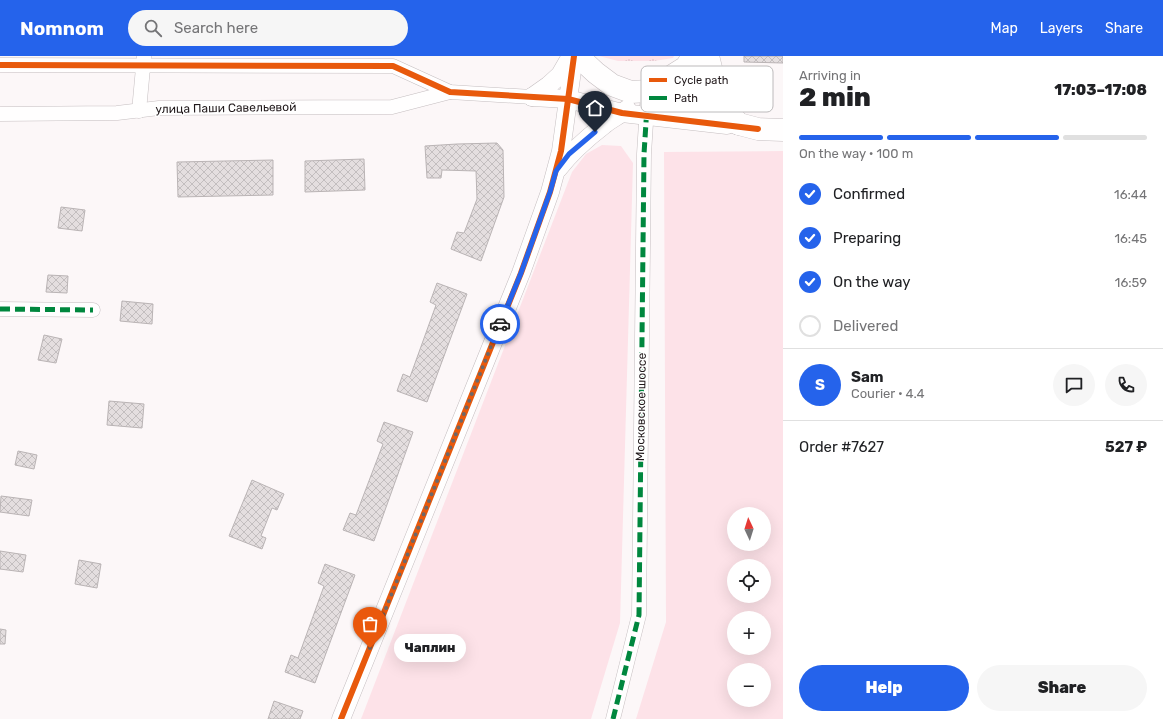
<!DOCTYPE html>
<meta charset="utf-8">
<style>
:root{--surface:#fff;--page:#f6f6f6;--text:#202124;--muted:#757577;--line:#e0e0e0;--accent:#2563eb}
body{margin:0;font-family:Rubik,sans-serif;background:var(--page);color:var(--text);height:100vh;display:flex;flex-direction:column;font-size:15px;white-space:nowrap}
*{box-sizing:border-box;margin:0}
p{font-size:13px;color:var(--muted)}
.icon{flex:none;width:22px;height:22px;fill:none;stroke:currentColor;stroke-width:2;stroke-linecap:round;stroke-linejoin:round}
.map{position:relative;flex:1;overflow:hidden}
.panel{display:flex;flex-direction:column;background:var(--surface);width:380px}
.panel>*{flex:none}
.needle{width:26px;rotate:356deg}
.fabs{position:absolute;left:727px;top:451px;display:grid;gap:8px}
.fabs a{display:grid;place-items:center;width:44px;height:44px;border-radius:50%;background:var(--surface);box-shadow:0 4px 16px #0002;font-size:20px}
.pin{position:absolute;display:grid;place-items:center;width:34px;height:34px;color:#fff;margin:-41px -17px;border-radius:50% 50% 50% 0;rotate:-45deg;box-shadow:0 0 4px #0007}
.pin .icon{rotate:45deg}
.courier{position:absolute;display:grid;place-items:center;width:40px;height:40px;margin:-20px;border:3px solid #2563eb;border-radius:50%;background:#fff;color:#222;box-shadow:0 1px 5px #0007}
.bubble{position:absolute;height:28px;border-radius:14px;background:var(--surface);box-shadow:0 4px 16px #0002;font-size:13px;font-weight:800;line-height:28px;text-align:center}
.head em{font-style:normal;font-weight:800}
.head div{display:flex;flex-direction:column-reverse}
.head{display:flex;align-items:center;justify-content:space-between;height:68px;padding:0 16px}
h1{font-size:26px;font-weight:800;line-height:30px}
.bar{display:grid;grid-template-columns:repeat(4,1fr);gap:6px 4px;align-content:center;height:48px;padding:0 16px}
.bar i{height:5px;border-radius:3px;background:var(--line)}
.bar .current{background:var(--accent)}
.bar p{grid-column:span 4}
.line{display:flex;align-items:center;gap:10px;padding:0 16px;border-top:1px solid var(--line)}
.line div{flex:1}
.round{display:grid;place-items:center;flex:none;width:42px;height:42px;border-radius:21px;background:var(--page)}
ol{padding:0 16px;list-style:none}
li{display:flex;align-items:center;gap:12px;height:44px}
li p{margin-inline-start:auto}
li .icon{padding:4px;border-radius:50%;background:var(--accent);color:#fff;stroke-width:4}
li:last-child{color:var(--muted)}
li i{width:22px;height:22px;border:2px solid var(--line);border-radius:50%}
.cta{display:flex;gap:8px;margin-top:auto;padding:8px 16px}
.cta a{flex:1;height:46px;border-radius:24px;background:var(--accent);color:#fff;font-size:16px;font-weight:800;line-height:46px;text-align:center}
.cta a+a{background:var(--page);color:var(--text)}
header{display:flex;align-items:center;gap:24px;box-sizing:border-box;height:56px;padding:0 20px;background:var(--accent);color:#fff}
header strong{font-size:19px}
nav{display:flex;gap:22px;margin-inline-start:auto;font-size:14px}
.search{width:280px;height:36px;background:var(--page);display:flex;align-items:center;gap:10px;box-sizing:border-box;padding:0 14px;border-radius:22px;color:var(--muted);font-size:15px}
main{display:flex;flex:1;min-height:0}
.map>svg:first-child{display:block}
</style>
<header>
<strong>Nomnom</strong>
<div class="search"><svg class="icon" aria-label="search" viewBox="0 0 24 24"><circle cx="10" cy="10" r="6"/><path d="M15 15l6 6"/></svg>Search here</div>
<nav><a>Map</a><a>Layers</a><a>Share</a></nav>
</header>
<main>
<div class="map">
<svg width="783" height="663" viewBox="0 0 783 663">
<defs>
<pattern id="grass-tufts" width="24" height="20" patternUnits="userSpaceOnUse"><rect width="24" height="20" fill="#fde2e8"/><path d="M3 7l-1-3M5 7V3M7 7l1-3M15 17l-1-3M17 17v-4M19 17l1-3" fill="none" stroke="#d9c1c6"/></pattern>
<pattern id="building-cross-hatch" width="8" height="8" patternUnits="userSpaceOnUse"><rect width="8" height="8" fill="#e4dedf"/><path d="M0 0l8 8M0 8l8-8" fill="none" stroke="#c3bebf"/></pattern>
</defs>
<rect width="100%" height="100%" fill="#fcf7f8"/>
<path fill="url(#grass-tufts)" d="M599,0h75l-1,2 -19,3h-36z"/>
<g fill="#fde2e8" fill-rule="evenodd">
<path d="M602,89l19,1 12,17 -13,460 -29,96h-230l211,-547 14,-18z"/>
<path d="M783,95v568h-147l30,-97 -2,-470zM734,458h30v30h-30zM734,510h30v30h-30zM734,562h30v30h-30zM734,614h30v30h-30z"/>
</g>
<g fill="url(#building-cross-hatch)" stroke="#bab4b5">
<path d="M744,0h39v7l-39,-1z"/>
<path d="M497,87l6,7 1,47 -23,64 -30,-12 6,-17 7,1 13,-34 -1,-28 -34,-1 -1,8h-14l-2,-32 32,-2z"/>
<path d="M364,103l1,31 -60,2v-31z"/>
<path d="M273,104v35l-95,2 -1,-35z"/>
<path d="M61,151l24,3 -3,21 -24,-3z"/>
<path d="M48,219l20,1 -1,17 -21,-1z"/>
<path d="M437,227l30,11 -40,108 -30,-11 6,-17 7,3 26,-72 -6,-3z"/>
<path d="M122,245l31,3 -1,20 -32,-3z"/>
<path d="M44,279l18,4 -6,24 -18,-3z"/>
<path d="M109,345l35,3 -2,24 -35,-3z"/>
<path d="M384,366l29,10 -39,109 -31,-11 7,-17 6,2 27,-71 -6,-3z"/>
<path d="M18,395l19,4 -3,14 -19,-4z"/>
<path d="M252,424l32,14 -7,16 -5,-2 -11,28 5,2 -4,11 -33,-13z"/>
<path d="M1,440l31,4 -3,16 -29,-4z"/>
<path d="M0,495l26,4 -3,17 -23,-3z"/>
<path d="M79,504l22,4 -4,24 -22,-4z"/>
<path d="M325,508l30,11 -40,108 -30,-11 6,-17 7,3 26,-72 -6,-3z"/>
<path d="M0,573l6,1 -1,14h-5z"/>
<path d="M274,645l29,10 -3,8h-32z"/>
</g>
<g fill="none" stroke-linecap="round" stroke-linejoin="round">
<defs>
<g id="minor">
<path d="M0,9l393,1 57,26 82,5"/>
<path d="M139,55l5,-54"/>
<path d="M0,58l117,-1 42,-5 233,-1 58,-15"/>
<path d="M0,253l93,1"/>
<path d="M613,663l26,-104 5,-461 4,-63"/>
</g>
<g id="tertiary">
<path d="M532,41l36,2 54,14 105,12"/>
<path d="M532,41l17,-12 11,-10 11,-19"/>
<path d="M558,113c13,-17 29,-31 46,-44 7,-6 16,-10 23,-16"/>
<path d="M341,663l180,-446 29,-81 11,-41 13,-95"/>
</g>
<g id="primary">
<path d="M580,0l3,5 13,12 16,12 19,7 17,-1 91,33 19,5 25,1"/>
<path d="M708,0l9,36 9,18 13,14"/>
<path d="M648,35l38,-24 7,-11"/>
</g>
</defs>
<use href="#minor" stroke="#c5bec0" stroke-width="15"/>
<use href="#tertiary" stroke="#c5bec0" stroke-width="19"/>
<use href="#primary" stroke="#c5bec0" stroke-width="23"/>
<use href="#minor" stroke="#fffefe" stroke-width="14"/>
<use href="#tertiary" stroke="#fffefe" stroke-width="18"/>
<use href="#primary" stroke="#fffefe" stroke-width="22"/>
<g stroke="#00873e" stroke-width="5" stroke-dasharray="10 5" stroke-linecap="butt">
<path d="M0,253l93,1"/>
<path d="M613,663l26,-104 5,-461 4,-63"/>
</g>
<defs>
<g id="cycleway">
<path d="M0,9l393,1 57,26 118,7 54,14 136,16"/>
<path d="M341,663l180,-446 29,-81 11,-41 13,-95"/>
</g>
</defs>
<use href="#cycleway" stroke="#fff" stroke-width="8"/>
<use href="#cycleway" stroke="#e8590c" stroke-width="6"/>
</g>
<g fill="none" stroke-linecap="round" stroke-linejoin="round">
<path stroke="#6e6768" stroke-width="4" stroke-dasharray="0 7.2" d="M370,592l130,-324"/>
<path stroke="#2563eb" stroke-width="5" d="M500,268l21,-51 29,-81 6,-21 13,-17 26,-22"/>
</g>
<g text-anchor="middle" stroke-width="3" stroke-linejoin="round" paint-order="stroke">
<g font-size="12" fill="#21191b" stroke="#fff">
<text transform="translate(226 52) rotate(-1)" y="4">улица Паши Савельевой</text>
<text transform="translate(641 351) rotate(-89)" y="4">Московское шоссе</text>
</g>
</g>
<rect x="641" y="10" width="132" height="46" rx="6" fill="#fff" stroke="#bcbabb" stroke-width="1"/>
<rect x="649" y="22" width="18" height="4" fill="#e8590c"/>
<rect x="649" y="40" width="18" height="4" fill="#00873e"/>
<g font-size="11" fill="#21191b">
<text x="674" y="28">Cycle path</text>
<text x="674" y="46">Path</text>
</g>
</svg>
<div class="fabs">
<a><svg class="needle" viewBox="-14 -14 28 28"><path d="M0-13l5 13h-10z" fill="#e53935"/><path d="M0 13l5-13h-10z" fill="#757577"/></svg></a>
<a><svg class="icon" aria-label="locate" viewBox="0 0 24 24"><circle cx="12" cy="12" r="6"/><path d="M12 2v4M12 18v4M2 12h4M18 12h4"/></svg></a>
<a>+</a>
<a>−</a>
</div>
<div class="pin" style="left:370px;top:592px;background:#ea580c"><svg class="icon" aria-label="bag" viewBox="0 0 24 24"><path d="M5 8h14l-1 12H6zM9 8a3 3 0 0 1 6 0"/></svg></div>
<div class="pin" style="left:595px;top:76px;background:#1f2937"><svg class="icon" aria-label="home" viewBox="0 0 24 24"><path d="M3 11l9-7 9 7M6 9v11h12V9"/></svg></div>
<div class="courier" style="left:500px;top:268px"><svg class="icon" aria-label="car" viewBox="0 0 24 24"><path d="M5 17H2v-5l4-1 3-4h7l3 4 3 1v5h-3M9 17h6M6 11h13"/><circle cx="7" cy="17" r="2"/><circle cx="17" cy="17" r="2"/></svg></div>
<div class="bubble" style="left:394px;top:578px;width:72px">Чаплин</div>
</div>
<section class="panel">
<div class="head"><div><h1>2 min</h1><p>Arriving in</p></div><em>17:03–17:08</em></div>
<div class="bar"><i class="current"></i><i class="current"></i><i class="current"></i><i></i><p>On the way · 100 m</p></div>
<ol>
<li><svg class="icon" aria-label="check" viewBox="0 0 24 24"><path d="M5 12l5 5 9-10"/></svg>Confirmed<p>16:44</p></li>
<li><svg class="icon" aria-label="check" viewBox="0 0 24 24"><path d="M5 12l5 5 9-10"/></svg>Preparing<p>16:45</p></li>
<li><svg class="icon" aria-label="check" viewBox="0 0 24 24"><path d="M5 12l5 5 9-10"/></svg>On the way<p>16:59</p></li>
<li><i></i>Delivered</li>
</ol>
<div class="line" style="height:72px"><b class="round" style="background:var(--accent);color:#fff">S</b><div><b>Sam</b><p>Courier · 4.4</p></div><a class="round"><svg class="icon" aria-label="chat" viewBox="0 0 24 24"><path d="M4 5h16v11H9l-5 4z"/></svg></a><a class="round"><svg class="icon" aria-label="phone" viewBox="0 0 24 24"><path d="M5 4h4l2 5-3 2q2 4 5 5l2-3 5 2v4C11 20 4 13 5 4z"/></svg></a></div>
<div class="line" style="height:52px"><div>Order #7627</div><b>527 ₽</b></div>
<div class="cta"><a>Help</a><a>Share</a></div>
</section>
</main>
